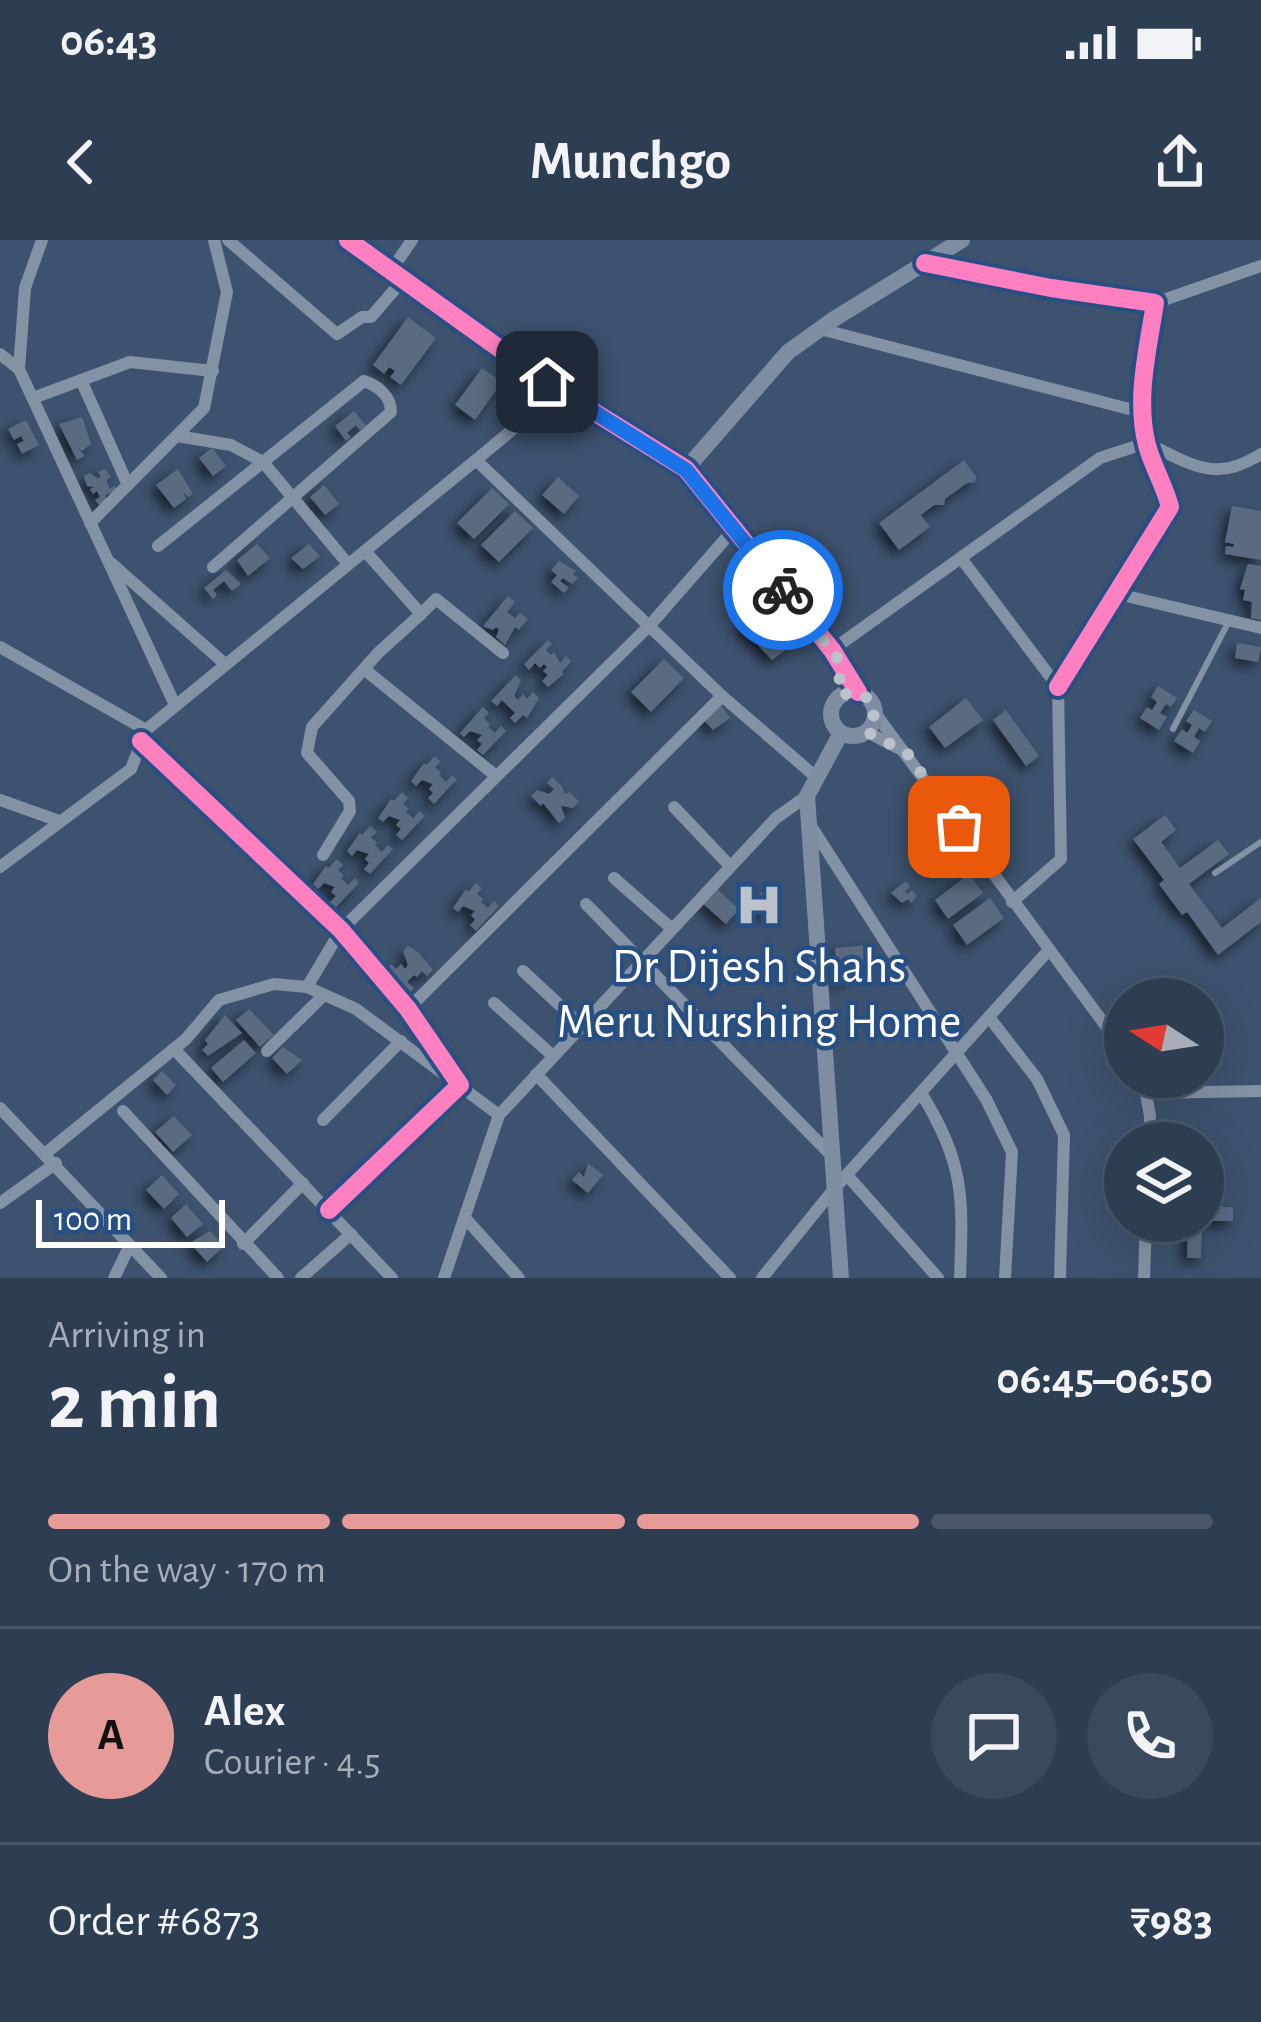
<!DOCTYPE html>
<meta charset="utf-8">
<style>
:root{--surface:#2e3e52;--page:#3a495c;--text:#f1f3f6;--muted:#a7aeb8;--line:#495769;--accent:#e69b98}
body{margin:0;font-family:"Alegreya Sans",sans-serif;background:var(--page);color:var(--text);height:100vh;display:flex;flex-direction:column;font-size:45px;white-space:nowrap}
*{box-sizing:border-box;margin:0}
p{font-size:39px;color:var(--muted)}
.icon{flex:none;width:66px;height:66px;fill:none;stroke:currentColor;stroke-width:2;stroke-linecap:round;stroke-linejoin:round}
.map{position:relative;height:1038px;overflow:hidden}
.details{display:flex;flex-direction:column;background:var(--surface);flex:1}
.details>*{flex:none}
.needle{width:78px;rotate:282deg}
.buttons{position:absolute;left:1104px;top:738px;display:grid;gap:24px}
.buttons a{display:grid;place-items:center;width:120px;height:120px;border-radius:50%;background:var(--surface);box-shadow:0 12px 48px #0002,0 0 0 3px var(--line);font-size:60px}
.scale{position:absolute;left:36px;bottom:30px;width:189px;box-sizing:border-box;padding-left:12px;border:6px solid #fff;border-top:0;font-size:33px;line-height:42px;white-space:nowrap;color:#fff;-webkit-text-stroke:9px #284f83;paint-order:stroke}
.pin{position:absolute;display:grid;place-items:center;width:102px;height:102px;color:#fff;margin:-51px;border-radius:24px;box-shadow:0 6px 18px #0006}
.courier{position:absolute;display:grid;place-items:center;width:120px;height:120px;margin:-60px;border:9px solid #1a73e8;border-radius:50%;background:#fff;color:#222;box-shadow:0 3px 15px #0007}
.summary em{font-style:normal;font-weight:600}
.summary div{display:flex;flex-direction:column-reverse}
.summary{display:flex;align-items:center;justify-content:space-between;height:204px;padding:0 48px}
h1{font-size:78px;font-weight:600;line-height:90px}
.bar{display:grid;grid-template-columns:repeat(4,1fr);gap:18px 12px;align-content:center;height:144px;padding:0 48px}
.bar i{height:15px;border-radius:9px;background:var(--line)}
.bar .on{background:var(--accent)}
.bar p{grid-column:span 4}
.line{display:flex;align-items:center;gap:30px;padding:0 48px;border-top:3px solid var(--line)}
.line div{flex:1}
.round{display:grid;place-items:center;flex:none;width:126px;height:126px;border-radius:63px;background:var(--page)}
.status{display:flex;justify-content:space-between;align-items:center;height:84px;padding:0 60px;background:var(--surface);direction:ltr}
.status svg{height:33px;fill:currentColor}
header{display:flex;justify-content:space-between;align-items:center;height:156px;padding:0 48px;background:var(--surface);font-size:54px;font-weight:600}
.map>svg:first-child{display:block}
</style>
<div class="status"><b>06:43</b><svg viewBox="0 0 49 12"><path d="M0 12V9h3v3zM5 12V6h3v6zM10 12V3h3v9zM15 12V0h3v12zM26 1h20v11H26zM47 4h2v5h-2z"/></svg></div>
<header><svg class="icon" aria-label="back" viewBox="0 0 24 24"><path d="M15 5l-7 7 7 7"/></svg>Munchgo<svg class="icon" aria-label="share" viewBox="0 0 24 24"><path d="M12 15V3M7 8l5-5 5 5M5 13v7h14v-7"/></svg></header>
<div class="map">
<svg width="1261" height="1038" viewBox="0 0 1261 1038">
<defs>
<filter id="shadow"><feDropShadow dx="-5.5" dy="5.5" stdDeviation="6" flood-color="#0009"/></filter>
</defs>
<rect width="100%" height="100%" fill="#3d526e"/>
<g fill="#5a6a80" filter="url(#shadow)">
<path d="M408,77l28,21 -35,47 -11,-8 5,-6 -6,-4 -5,7 -11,-9z"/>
<path d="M482,128l20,14 -27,38 -20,-15z"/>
<path d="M354,171l12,15 -6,4 -4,-5 -9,8 4,4 -5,4 -11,-15z"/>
<path d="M82,177l9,27 -9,7 -4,-3 7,8 -8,4 -18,-36z"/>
<path d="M26,180l13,25 -17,9 -5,-10 7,-3 -3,-5 -7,4 -6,-11z"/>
<path d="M212,208l14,18 -13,10 -14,-18z"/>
<path d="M964,220l12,17 -1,5 -8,1 -22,16 -1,6h-10l-13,10 9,12 -31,23 -20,-27z"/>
<path d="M105,229l6,8 -5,3 4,9 5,-3 4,8 -5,5 -3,-6 -5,2v10l-5,2 -6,-7 5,-3 -3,-6 -4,3 -3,-5 4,-2 -7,-1 -3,-10 6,-3 7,5 4,-1 -3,-5z"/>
<path d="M178,229l15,25 -5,3 -5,-6 3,8 -12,9 -18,-23z"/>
<path d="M558,237l21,19 -15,18 -22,-19z"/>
<path d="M324,245l15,19 -14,11 -15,-18z"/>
<path d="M492,248l17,16 -35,35 -17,-16z"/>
<path d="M1232,266l29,5v49l-36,-6 1,-8 7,1 1,-3 -9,-2z"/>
<path d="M515,271l18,17 -34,34 -18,-17z"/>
<path d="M257,304l13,14 -22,18 -11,-16z"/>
<path d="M309,304l11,12 -17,13 -12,-11z"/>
<path d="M559,321l17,10 -3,3 5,4 -6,6 -9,-6 -3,3 9,7 -5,5 -13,-11 6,-7 -6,-5z"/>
<path d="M1248,324l13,2v54l-10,-2 1,-16 -9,-2 2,-10 -5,-1z"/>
<path d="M226,330l15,14 -9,7 -8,-10 -11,9 4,5 -4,4 -9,-11z"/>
<path d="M508,356l7,6 -8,10 8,6 5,-5 8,6 -9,11 -4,-3 -10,18 -9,-8 3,-7 -3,-3 -3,3 -10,-4z"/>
<path d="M761,366l30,40 -19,14 -32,-34z"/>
<path d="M548,400l4,4 -6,6 5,5 3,-3 6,11 6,-7 5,5 -9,11 2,2 -16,13 -6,-6 6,-6 -5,-4 4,-4 -3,-3 -4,4 -5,-5 -6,7 -5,-6z"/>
<path d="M1237,403l24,4 -3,15 -23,-4z"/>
<path d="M664,419l20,19 -33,34 -20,-20z"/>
<path d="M516,435l5,5 -7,16 4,4 5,-6 4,5 6,-7 6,6 -12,20 -4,-3 -8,8 -5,-5 5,-5 -13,-13 -5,6 -6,-5z"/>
<path d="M1158,446l19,12 -6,9 -5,-3 -6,9 7,4 -8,13 -19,-12 7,-11 5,3 5,-8 -6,-5z"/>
<path d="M966,458l17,22 -38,28 -16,-21z"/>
<path d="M719,462l11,16 -17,12 -10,-11z"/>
<path d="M483,467l6,6 -5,5 6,6 -2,2 7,7 6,-7 5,5 -23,24 -6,-5 5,-6 -5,-4 5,-5 -12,-4 -6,6 -4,-4z"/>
<path d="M1006,470l33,46 -13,10 -33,-46z"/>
<path d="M1194,470l18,11 -7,11 -6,-4 -5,9 6,4 -7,12 -19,-12 8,-12 5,4 5,-8 -6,-4z"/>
<path d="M435,516l6,6 -6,5 6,6 -2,2 7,7 6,-7 5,4 -23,25 -6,-6 5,-5 -4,-4 4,-5 -11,-4 -6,6 -5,-5 13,-18 2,2z"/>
<path d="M552,537l10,9 3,8 4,-2 10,9 -6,7 -12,-2 4,12 -6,5 -16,-20 -2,3 -10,-10 6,-6 12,4 5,-5 -7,-6z"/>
<path d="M402,552l6,6 -5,6 6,5 -3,3 7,6 7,-7 5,5 -23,24 -6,-5 5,-6 -5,-4 4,-5 -11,-4 -6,6 -5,-4 13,-19 3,2z"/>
<path d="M1165,575l11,15 -15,12 19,26 38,-28 11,14 -40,30 33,44 39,-30v24l-43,33 -31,-43 -5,3 -23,-31 5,-4 -31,-41z"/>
<path d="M370,586l7,6 -6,5 6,6 -2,2 7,7 6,-7 5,4 -23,25 -6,-5 5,-6 -4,-4 4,-5 -12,-4 -5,6 -5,-5 13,-18 2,2z"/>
<path d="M337,619l6,6 -5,5 6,6 -3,2 7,7 7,-7 4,5 -23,24 -6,-5 6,-6 -5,-4 4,-5 -11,-4 -6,6 -5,-5 13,-18 3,2z"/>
<path d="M969,634l14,19 -35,26 -13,-19z"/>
<path d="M906,641l4,6 -5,4 3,3 4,-4 5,6 -6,7 -3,-4 -6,4 -11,-10z"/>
<path d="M476,643l6,5 -5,6 6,5 -2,3 7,6 6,-7 5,5 -23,25 -6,-6 5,-5 -4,-5 4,-4 -12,-5 -5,6 -5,-4 13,-19 2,3z"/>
<path d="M716,648l23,21 -13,15 -24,-21z"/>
<path d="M765,648l6,25 -28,1z"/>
<path d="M990,658l14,20 -37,27 -14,-20z"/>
<path d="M869,705l3,15 -34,25 -3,-37z"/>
<path d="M408,706l10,6 15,18 -6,6 -5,-5 -5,6 -3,-2 -7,7 7,6 -4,5 -25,-23 6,-6 5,5 5,-5 4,5 3,-4 -5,-14z"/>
<path d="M249,769l25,26 -14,12 -24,-27z"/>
<path d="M225,775l17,18 -34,23 -6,-6 6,-6 -3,-4z"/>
<path d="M244,800l12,13 -33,29 -12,-14z"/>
<path d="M283,807l19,13 -15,14 -15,-16z"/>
<path d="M162,831l14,14 -9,10 -14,-15z"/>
<path d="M174,876l18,19 -19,17 -18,-20z"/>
<path d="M588,923l15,12 -15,18 -16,-13 7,-8 5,5z"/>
<path d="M162,935l17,19 -15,15 -18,-19z"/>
<path d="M186,964l17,20 -16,13 -16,-19z"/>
<rect x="1203" y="967" width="30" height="14"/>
<path d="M1188,981h14l-1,37h-14z"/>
<path d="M210,991l14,15 -17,16 -17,-19z"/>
</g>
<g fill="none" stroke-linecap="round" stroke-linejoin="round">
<g stroke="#8392a4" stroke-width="6">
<path d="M1173,489l56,-108"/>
<path d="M1215,633l46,-31"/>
</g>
<g stroke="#8392a4" stroke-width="12">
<path d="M42,0l-17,48 -6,81 156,336"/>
<path d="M228,0l109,94 25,-17h9l31,-36"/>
<path d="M925,23l126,25 104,15c-7,46 -20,96 -8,142 5,20 17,39 23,62l-112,180"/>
<path d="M390,32l22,-32"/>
<path d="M1155,63l106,-37"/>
<path d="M820,89l321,83"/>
<path d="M0,114l19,15"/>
<path d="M81,140l47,105"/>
<path d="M560,150l-84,70 246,236 94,81"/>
<path d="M33,158l97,-36 83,9"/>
<path d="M177,196l54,9 32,17 101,-81c14,5 27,15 27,31l-178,155"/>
<path d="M90,283l114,-115 23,-116 -13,-52"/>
<path d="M158,306l105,-84 85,102"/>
<path d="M365,311l56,63 15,-15 67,54"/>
<path d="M961,318l97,129 3,172 -49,43"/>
<path d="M111,323l114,101"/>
<path d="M1118,354l143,34"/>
<path d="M0,407l146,83"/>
<path d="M832,410l268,-192 46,-15c46,21 68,41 115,11"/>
<path d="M364,429l132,107"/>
<path d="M875,473l250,339"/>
<path d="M867,492l33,17"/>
<path d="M141,501l200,189 67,79 52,76 -131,125"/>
<path d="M0,560l59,21"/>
<path d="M674,567l56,59"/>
<path d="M811,586l175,273 26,53 -7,126"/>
<path d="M323,615l27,-44 -1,-10 -42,-48 5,-26 66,-74 43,-39"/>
<path d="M0,627l131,-98 15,-39 330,-270"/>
<path d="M614,638l57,50"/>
<path d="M586,664l245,251"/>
<path d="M523,731l58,54"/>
<path d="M307,747l34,-57 310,-306 83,-95"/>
<path d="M494,763l59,53"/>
<path d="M408,769l314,-313"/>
<path d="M989,777l48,62 27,56 -4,143"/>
<path d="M174,809l218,229"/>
<path d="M267,811l57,-56"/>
<path d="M536,834l194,204"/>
<path d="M1143,837l7,39 -1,27"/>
<path d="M921,853c44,71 42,104 39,185"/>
<path d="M1146,853l115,-2"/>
<path d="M0,868l161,170"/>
<path d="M123,871l155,167"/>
<path d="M323,880l78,-79"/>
<path d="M46,913l140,-114 33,-39 55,-16 33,3 49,22 143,106"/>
<path d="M847,935l91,103"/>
<path d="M0,963l56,-40"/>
<path d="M466,979l53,59"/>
<path d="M243,1004l60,-61"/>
<path d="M114,1038l15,-31"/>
<path d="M301,1038l50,-44"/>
<path d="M444,1038l55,-163 277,-297 31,-22"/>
<path d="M762,1038l72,-89 214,-238"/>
<path d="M1144,1038l2,-57"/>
</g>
<g stroke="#7e8da1" stroke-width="16">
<path d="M348,0l198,142 140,87 146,181 26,42"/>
<path d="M686,229l102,-117 46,-33 128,-79"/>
<circle cx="853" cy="474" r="22"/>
<path d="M841,1038l-34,-482 34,-63"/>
</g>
<defs>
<g id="cycleway">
<path d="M348,0l198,142 140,87 146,181 26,42"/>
<path d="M925,23l126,25 104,15c-7,46 -20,96 -8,142 5,20 17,39 23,62l-112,180"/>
<path d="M141,501l200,189 67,79 52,76 -131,125"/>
</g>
</defs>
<use href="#cycleway" stroke="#284f83" stroke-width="26"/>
<use href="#cycleway" stroke="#ff80c0" stroke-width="18"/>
</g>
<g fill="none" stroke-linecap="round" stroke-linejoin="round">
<path stroke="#bbc2cc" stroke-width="12" stroke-dasharray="0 21.6" d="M783,350l55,69 3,36 17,-3 12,8 5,12 -8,20 40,21 52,74"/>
<path stroke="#1a73e8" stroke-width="15" d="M547,142l139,88 97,120"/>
</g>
<defs>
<symbol id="hospital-bare" viewBox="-9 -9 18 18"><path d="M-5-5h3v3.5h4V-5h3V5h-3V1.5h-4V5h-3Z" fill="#bbc2cc" stroke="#284f83" stroke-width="2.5" paint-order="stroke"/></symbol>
</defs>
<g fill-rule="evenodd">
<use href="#hospital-bare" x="726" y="632" width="66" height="66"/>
</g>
<g text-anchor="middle" stroke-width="9" stroke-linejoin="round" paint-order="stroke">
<g font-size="48" fill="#fff" stroke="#284f83">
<text x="759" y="742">Dr Dijesh Shahs<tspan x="759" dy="55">Meru Nurshing Home</tspan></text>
</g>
</g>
</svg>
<div class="buttons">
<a><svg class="needle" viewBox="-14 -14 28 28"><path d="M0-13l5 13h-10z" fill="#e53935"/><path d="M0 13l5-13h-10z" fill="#a7aeb8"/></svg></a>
<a><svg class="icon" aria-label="layers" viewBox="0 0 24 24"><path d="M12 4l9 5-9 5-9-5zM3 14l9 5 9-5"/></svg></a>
</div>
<div class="scale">100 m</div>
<div class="pin" style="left:959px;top:587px;background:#ea580c"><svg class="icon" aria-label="bag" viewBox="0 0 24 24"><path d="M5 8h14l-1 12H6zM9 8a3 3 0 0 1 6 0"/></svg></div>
<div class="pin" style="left:547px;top:142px;background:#1f2937"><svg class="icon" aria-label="home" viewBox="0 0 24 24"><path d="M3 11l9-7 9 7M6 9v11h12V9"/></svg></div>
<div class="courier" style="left:783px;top:350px"><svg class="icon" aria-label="bike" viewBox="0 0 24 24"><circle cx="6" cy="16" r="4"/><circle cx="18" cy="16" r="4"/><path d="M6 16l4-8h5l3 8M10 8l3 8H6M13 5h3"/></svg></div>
</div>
<section class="details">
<div class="summary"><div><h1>2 min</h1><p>Arriving in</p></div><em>06:45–06:50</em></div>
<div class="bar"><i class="on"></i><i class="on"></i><i class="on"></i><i></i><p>On the way · 170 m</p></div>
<div class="line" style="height:216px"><b class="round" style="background:var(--accent);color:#111">A</b><div><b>Alex</b><p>Courier · 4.5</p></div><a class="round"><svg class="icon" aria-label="chat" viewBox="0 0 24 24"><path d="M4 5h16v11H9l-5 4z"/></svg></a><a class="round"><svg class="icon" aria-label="phone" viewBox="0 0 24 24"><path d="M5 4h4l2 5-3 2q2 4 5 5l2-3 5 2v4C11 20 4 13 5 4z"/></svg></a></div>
<div class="line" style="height:156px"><div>Order #6873</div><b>₹983</b></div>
</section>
